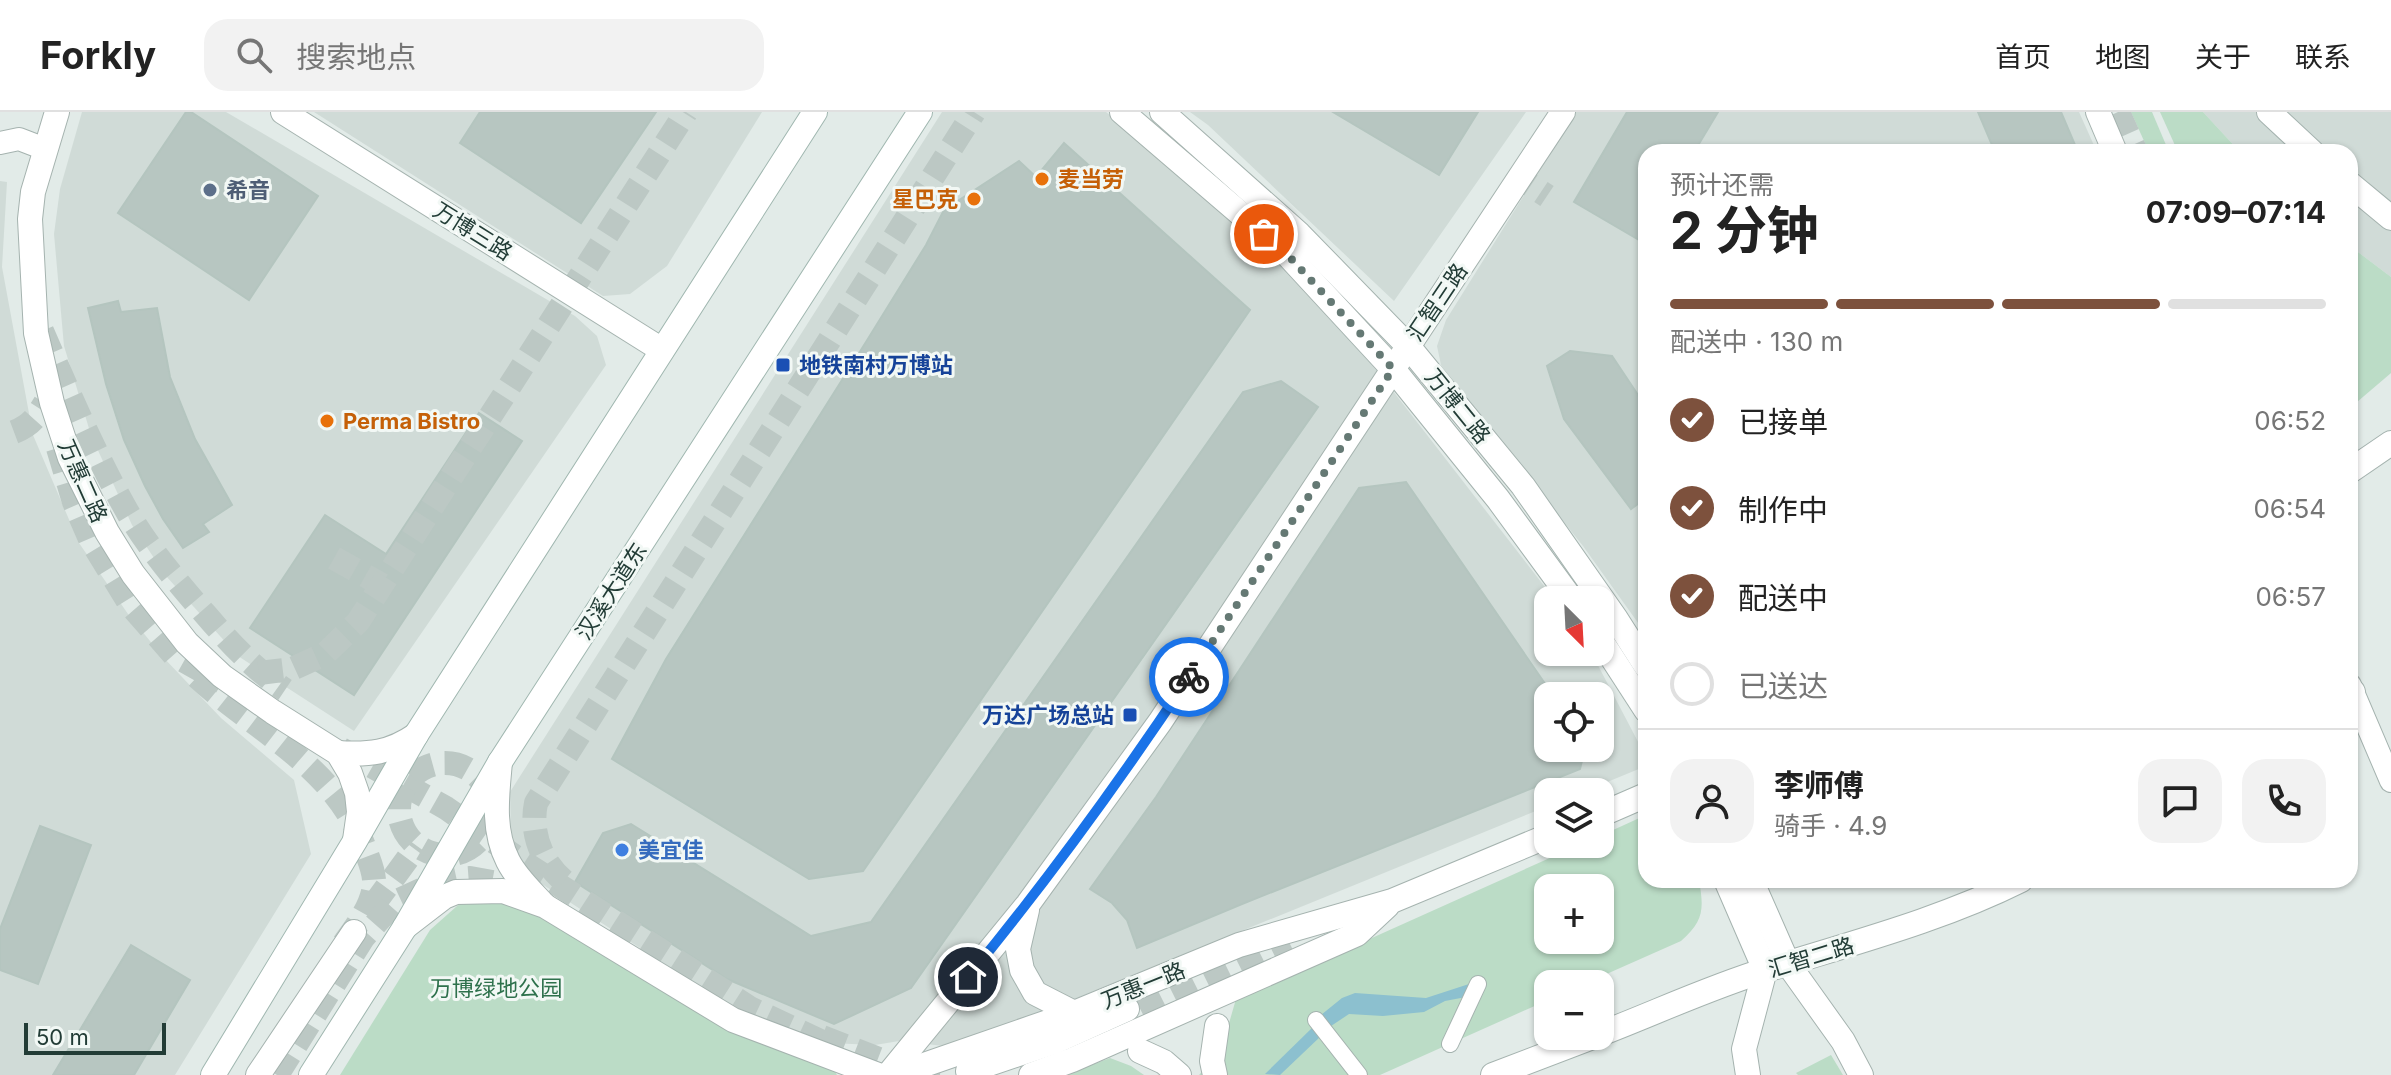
<!DOCTYPE html>
<html lang="zh">
<meta charset="utf-8">
<style>
:root{--surface:#fff;--page:#f2f2f2;--text:#222;--muted:#767676;--line:#e0e0e0;--accent:#7d513d}
body{margin:0;font-family:Inter,"Noto Sans SC",sans-serif;background:var(--page);color:var(--text);height:100vh;display:flex;flex-direction:column;font-size:30px;white-space:nowrap}
*{box-sizing:border-box;margin:0}
p{font-size:26px;color:var(--muted)}
.icon{flex:none;width:44px;height:44px;fill:none;stroke:currentColor;stroke-width:2;stroke-linecap:round;stroke-linejoin:round}
.map{position:relative;flex:1;overflow:hidden}
.sheet{position:absolute;left:1638px;top:32px;width:720px;height:744px;display:flex;flex-direction:column;background:var(--surface);border-radius:24px;box-shadow:0 2px 6px #0004}
.sheet>*{flex:none}
.needle{width:52px;rotate:156deg}
.buttons{position:absolute;left:1534px;top:474px;display:grid;gap:16px}
.buttons a{display:grid;place-items:center;width:80px;height:80px;border-radius:16px;background:var(--surface);box-shadow:0 2px 6px #0004;font-size:40px}
.scale{position:absolute;left:24px;bottom:20px;width:142px;box-sizing:border-box;padding-left:8px;border:4px solid #223c36;border-top:0;font-size:22px;line-height:28px;white-space:nowrap;color:#223c36;-webkit-text-stroke:6px #f2f8f5;paint-order:stroke}
.pin{position:absolute;display:grid;place-items:center;width:68px;height:68px;color:#fff;margin:-34px;border:4px solid #fff;border-radius:50%;box-shadow:0 2px 8px #0007}
.courier{position:absolute;display:grid;place-items:center;width:80px;height:80px;margin:-40px;border:6px solid #1a73e8;border-radius:50%;background:#fff;color:#222;box-shadow:0 2px 10px #0007}
.head em{font-style:normal;font-weight:700}
.head div{display:flex;flex-direction:column-reverse}
.head{display:flex;align-items:center;justify-content:space-between;height:136px;padding:0 32px}
h1{font-size:52px;font-weight:700;line-height:60px}
.bar{display:grid;grid-template-columns:repeat(4,1fr);gap:12px 8px;align-content:center;height:96px;padding:0 32px}
.bar i{height:10px;border-radius:6px;background:var(--line)}
.bar .current{background:var(--accent)}
.bar p{grid-column:span 4}
.line{display:flex;align-items:center;gap:20px;padding:0 32px;border-top:2px solid var(--line)}
.line div{flex:1}
.round{display:grid;place-items:center;flex:none;width:84px;height:84px;border-radius:24px;background:var(--page)}
ol{padding:0 32px;list-style:none}
li{display:flex;align-items:center;gap:24px;height:88px}
li p{margin-inline-start:auto}
li .icon{padding:8px;border-radius:50%;background:var(--accent);color:#fff;stroke-width:4}
li:last-child{color:var(--muted)}
li i{width:44px;height:44px;border:4px solid var(--line);border-radius:50%}
header{display:flex;align-items:center;gap:48px;box-sizing:border-box;height:112px;padding:0 40px;background:var(--surface);border-bottom:2px solid var(--line)}
header strong{font-size:38px}
nav{display:flex;gap:44px;margin-inline-start:auto;font-size:28px}
.search{width:560px;height:72px;background:var(--page);display:flex;align-items:center;gap:20px;box-sizing:border-box;padding:0 28px;border-radius:24px;color:var(--muted);font-size:30px}
.map>svg:first-child{display:block}
</style>
<header>
<strong>Forkly</strong>
<div class="search"><svg class="icon" aria-label="search" viewBox="0 0 24 24"><circle cx="10" cy="10" r="6"/><path d="M15 15l6 6"/></svg>搜索地点</div>
<nav><a>首页</a><a>地图</a><a>关于</a><a>联系</a></nav>
</header>
<div class="map">
<svg width="2391" height="963" viewBox="0 0 2391 963">
<rect width="100%" height="100%" fill="#e2ebe8"/>
<g fill="#d0dbd7" fill-rule="evenodd">
<path d="M82,0h144l349,204 22,20 9,29 -252,366 -116,-75 -72,-80 -34,-51 -41,-90 -27,-89 -10,-112 6,-45z"/>
<path d="M314,0h448l-95,154 -37,28 -27,2z"/>
<path d="M942,0h164l136,107 137,154 176,227h-7v52h43l55,105v9l-63,26h-35v14l-478,195 -126,45 -45,-5 -24,4 -69,-3 -57,-23 -224,-146 -14,-35 -1,-46zM1548,584h52v52h-52z"/>
<path d="M1190,0h336l-132,189 -186,-176z"/>
<path d="M1576,0h503l18,40h-451v482l-63,-88 -130,-163 -12,-18 -4,-19 9,-26z"/>
<path d="M2203,0h188v165l-41,-31v-94h-110z"/>
<path d="M0,69l7,1 -5,85 31,168 46,108 49,71 35,43 58,61 73,62 17,74 -136,221h-175z"/>
</g>
<g fill="#bbdcc6" fill-rule="evenodd">
<path d="M2131,0h21l17,40h-20z"/>
<path d="M2160,0h43l37,40h-62z"/>
<path d="M2350,134l41,31v96l-41,35z"/>
<path d="M1646,703v65h53c5,29 5,41 -18,61l-97,43h-36v16l-168,75h-181l22,-24 15,-52 345,-155h19v-8zM1548,776h52v52h-52z"/>
<path d="M477,783h32l321,169 7,11h-497l90,-145 27,-24z"/>
<path d="M1831,943l12,20h-45l-2,-2z"/>
<path d="M1110,946l21,8 13,9h-79z"/>
</g>
<g fill="#8cc0cf">
<path d="M1469,872l-3,13 -21,4 -21,11 -41,4 -34,-2 -18,12 -10,-11 21,-17 13,-5 71,5z"/>
<path d="M1314,914l7,10 -41,39 -15,-1z"/>
</g>
<g fill="#b7c6c1" stroke="#b4c5bf" stroke-width="2">
<path d="M186,0h5l127,84 -69,104 -131,-87z"/>
<path d="M480,0h176l-75,111 -121,-80z"/>
<path d="M1333,0h145l-39,63z"/>
<path d="M1627,0h91l-24,40h-48v92l-72,-42z"/>
<path d="M1978,0h83l17,40h-83z"/>
<path d="M1064,31l186,167 -387,561 -54,8 -197,-120 54,-100 200,-317 60,-97 18,-35 75,-49 17,16z"/>
<path d="M118,189l3,11 36,-4 13,69 25,62 37,66 -29,19 6,8 -26,16 -20,-29 -18,-33 -21,-46 -18,-56 -18,-76z"/>
<path d="M1570,239l42,5 34,51v91l-15,11 -67,-90 -17,-53z"/>
<path d="M1281,269l37,26 -407,581 -77,36 -107,-45 -152,-97 28,-49 28,-9 180,112 60,-14 372,-530z"/>
<path d="M479,301l43,28 -168,254 -104,-67 75,-113 61,39z"/>
<path d="M1406,370l142,206v60h37l-5,21 -338,135 -105,44 -10,-28 -15,-17 -22,-14 66,-92 203,-309z"/>
<path d="M40,714l51,19 -53,139 -38,-14v-41z"/>
<path d="M131,833l59,35 -56,95h-81z"/>
</g>
<g fill="none" stroke-linecap="round" stroke-linejoin="round">
<g stroke="#bcc8c4" stroke-width="24" stroke-dasharray="24 12" stroke-linecap="butt">
<path d="M2118,0l18,40"/>
<path d="M1511,60l36,24"/>
<path d="M42,219c27,62 53,124 86,182 22,37 50,70 78,102 24,28 48,54 79,75"/>
<path d="M14,320c16,-6 22,-14 31,-29"/>
<path d="M58,336l16,54 16,37 41,67 43,49 48,27"/>
<path d="M334,446l48,27"/>
<path d="M259,561l33,-4 33,-15 33,-32 328,-510"/>
<path d="M197,565c60,55 140,90 168,172 4,11 10,24 9,36 -2,23 -21,45 -34,64"/>
<path d="M341,637l105,59 74,52 230,148 83,39"/>
<circle cx="445" cy="697" r="46"/>
<path d="M564,769c-23,-19 -34,-49 -28,-78l438,-691"/>
<path d="M372,795l45,-61"/>
<path d="M1109,915l178,-89"/>
<path d="M822,925l88,34 30,4"/>
<path d="M277,963l86,-137 32,-36 39,-18 23,-5 13,-1 39,7"/>
</g>
<defs>
<g id="pedestrian">
<path d="M1316,908l43,55"/>
<path d="M1450,932l28,-60"/>
</g>
<g id="minor">
<path d="M0,31l19,-4 26,10"/>
<path d="M2350,573l41,96"/>
</g>
<g id="tertiary">
<path d="M57,0l-24,80 -3,27 6,114 16,70 18,55 37,74 26,42 54,69 35,33 51,36 65,41 12,20 7,20 2,19 -4,28"/>
<path d="M283,0l379,238"/>
<path d="M1122,0l162,139 109,118 105,130 74,101"/>
<path d="M1162,0l137,122 109,112 115,140 93,133 30,47"/>
<path d="M2098,0l17,40"/>
<path d="M2269,0l43,40"/>
<path d="M2350,72l41,34"/>
<path d="M2350,359l41,-28"/>
<path d="M1600,527l46,71"/>
<path d="M2350,581l3,-1"/>
<path d="M338,641c31,2 52,0 78,-18"/>
<path d="M500,650c-3,33 -8,68 8,99 8,16 23,30 35,43"/>
<path d="M1600,703l46,-20"/>
<path d="M1726,768l39,90 -21,79 4,26"/>
<path d="M1751,768l37,84 55,77 18,34"/>
<path d="M1027,798l-9,39 4,21 13,23 39,20"/>
<path d="M405,815l39,-30 12,-5 47,-1 42,15 188,114 145,55"/>
<path d="M1600,922c55,-21 110,-47 166,-64 86,-27 175,-50 255,-90"/>
<path d="M1140,939l24,11 15,13"/>
<path d="M968,959l86,-29 73,-33"/>
<path d="M258,963l96,-143"/>
<path d="M888,963l140,-171 132,-182 403,-610"/>
<path d="M895,963l179,-62 165,-68 153,-44 156,-65"/>
<path d="M1031,963l41,-15 285,-126 30,-28"/>
<path d="M1215,963l-3,-14 5,-35"/>
<path d="M1493,963l102,-39"/>
</g>
<g id="secondary">
<path d="M213,963l142,-234 61,-106 399,-623"/>
<path d="M311,963l94,-148 95,-165 420,-650"/>
</g>
</defs>
<use href="#pedestrian" stroke="#a5b3af" stroke-width="18"/>
<use href="#minor" stroke="#a5b3af" stroke-width="24"/>
<use href="#tertiary" stroke="#a5b3af" stroke-width="26"/>
<use href="#secondary" stroke="#a0b7b0" stroke-width="26"/>
<use href="#pedestrian" stroke="#fff" stroke-width="16"/>
<use href="#minor" stroke="#fff" stroke-width="22"/>
<use href="#tertiary" stroke="#fff" stroke-width="24"/>
<use href="#secondary" stroke="#fff" stroke-width="24"/>
</g>
<g fill="none" stroke-linecap="round" stroke-linejoin="round">
<path stroke="#657974" stroke-width="8" stroke-dasharray="0 14.4" d="M1189,565l204,-308 -109,-118 -20,-17"/>
<path stroke="#1a73e8" stroke-width="10" d="M968,865c79,-96 152,-196 221,-300"/>
</g>
<g fill="#e8710a" stroke="#f2f8f5" stroke-width="3">
<circle cx="1042" cy="67" r="8"/>
<circle cx="974" cy="87" r="8"/>
<circle cx="327" cy="309" r="8"/>
</g>
<circle fill="#5c6f8a" stroke="#f2f8f5" stroke-width="3" cx="210" cy="78" r="8"/>
<g fill="#1a4fb4" stroke="#f2f8f5" stroke-width="3">
<rect x="775" y="245" width="16" height="16" rx="4"/>
<rect x="1122" y="595" width="16" height="16" rx="4"/>
</g>
<circle fill="#3f7fe0" stroke="#f2f8f5" stroke-width="3" cx="622" cy="738" r="8"/>
<g text-anchor="middle" stroke-width="6" stroke-linejoin="round" paint-order="stroke">
<g font-size="22" font-weight="bold" fill="#c56008" stroke="#f2f8f5" text-anchor="start">
<text x="1058" y="75">麦当劳</text>
<text x="958" y="95" text-anchor="end">星巴克</text>
<text x="343" y="317">Perma Bistro</text>
</g>
<g font-size="22" font-weight="bold" fill="#4e5e75" stroke="#f2f8f5" text-anchor="start">
<text x="226" y="86">希音</text>
</g>
<g font-size="22" fill="#223c36" stroke="#f2f8f5">
<text transform="translate(473 119) rotate(32)" y="8">万博三路</text>
<text transform="translate(1437 190) rotate(-56)" y="8">汇智三路</text>
<text transform="translate(1458 294) rotate(51)" y="8">万博二路</text>
<text transform="translate(83 369) rotate(66)" y="8">万惠二路</text>
<text transform="translate(611 479) rotate(-57)" y="8">汉溪大道东</text>
<text transform="translate(1811 845) rotate(-17)" y="8">汇智二路</text>
<text transform="translate(1143 873) rotate(-22)" y="8">万惠一路</text>
</g>
<g font-size="22" font-weight="bold" fill="#164399" stroke="#f2f8f5" text-anchor="start">
<text x="799" y="261">地铁南村万博站</text>
<text x="1114" y="611" text-anchor="end">万达广场总站</text>
</g>
<g font-size="22" font-weight="bold" fill="#366cbe" stroke="#f2f8f5" text-anchor="start">
<text x="638" y="746">美宜佳</text>
</g>
<g font-size="22" fill="#2e714c" stroke="#f2f8f5">
<text x="496" y="884">万博绿地公园</text>
</g>
</g>
</svg>
<div class="buttons">
<a><svg class="needle" viewBox="-14 -14 28 28"><path d="M0-13l5 13h-10z" fill="#e53935"/><path d="M0 13l5-13h-10z" fill="#767676"/></svg></a>
<a><svg class="icon" aria-label="locate" viewBox="0 0 24 24"><circle cx="12" cy="12" r="6"/><path d="M12 2v4M12 18v4M2 12h4M18 12h4"/></svg></a>
<a><svg class="icon" aria-label="layers" viewBox="0 0 24 24"><path d="M12 4l9 5-9 5-9-5zM3 14l9 5 9-5"/></svg></a>
<a>+</a>
<a>−</a>
</div>
<div class="scale">50 m</div>
<div class="pin" style="left:1264px;top:122px;background:#ea580c"><svg class="icon" aria-label="bag" viewBox="0 0 24 24"><path d="M5 8h14l-1 12H6zM9 8a3 3 0 0 1 6 0"/></svg></div>
<div class="pin" style="left:968px;top:865px;background:#1f2937"><svg class="icon" aria-label="home" viewBox="0 0 24 24"><path d="M3 11l9-7 9 7M6 9v11h12V9"/></svg></div>
<div class="courier" style="left:1189px;top:565px"><svg class="icon" aria-label="bike" viewBox="0 0 24 24"><circle cx="6" cy="16" r="4"/><circle cx="18" cy="16" r="4"/><path d="M6 16l4-8h5l3 8M10 8l3 8H6M13 5h3"/></svg></div>
<section class="sheet">
<div class="head"><div><h1>2 分钟</h1><p>预计还需</p></div><em>07:09–07:14</em></div>
<div class="bar"><i class="current"></i><i class="current"></i><i class="current"></i><i></i><p>配送中 · 130 m</p></div>
<ol>
<li><svg class="icon" aria-label="check" viewBox="0 0 24 24"><path d="M5 12l5 5 9-10"/></svg>已接单<p>06:52</p></li>
<li><svg class="icon" aria-label="check" viewBox="0 0 24 24"><path d="M5 12l5 5 9-10"/></svg>制作中<p>06:54</p></li>
<li><svg class="icon" aria-label="check" viewBox="0 0 24 24"><path d="M5 12l5 5 9-10"/></svg>配送中<p>06:57</p></li>
<li><i></i>已送达</li>
</ol>
<div class="line" style="height:144px"><a class="round"><svg class="icon" aria-label="person" viewBox="0 0 24 24"><circle cx="12" cy="8" r="4"/><path d="M4 21q1-7 8-7t8 7"/></svg></a><div><b>李师傅</b><p>骑手 · 4.9</p></div><a class="round"><svg class="icon" aria-label="chat" viewBox="0 0 24 24"><path d="M4 5h16v11H9l-5 4z"/></svg></a><a class="round"><svg class="icon" aria-label="phone" viewBox="0 0 24 24"><path d="M5 4h4l2 5-3 2q2 4 5 5l2-3 5 2v4C11 20 4 13 5 4z"/></svg></a></div>
</section>
</div>
